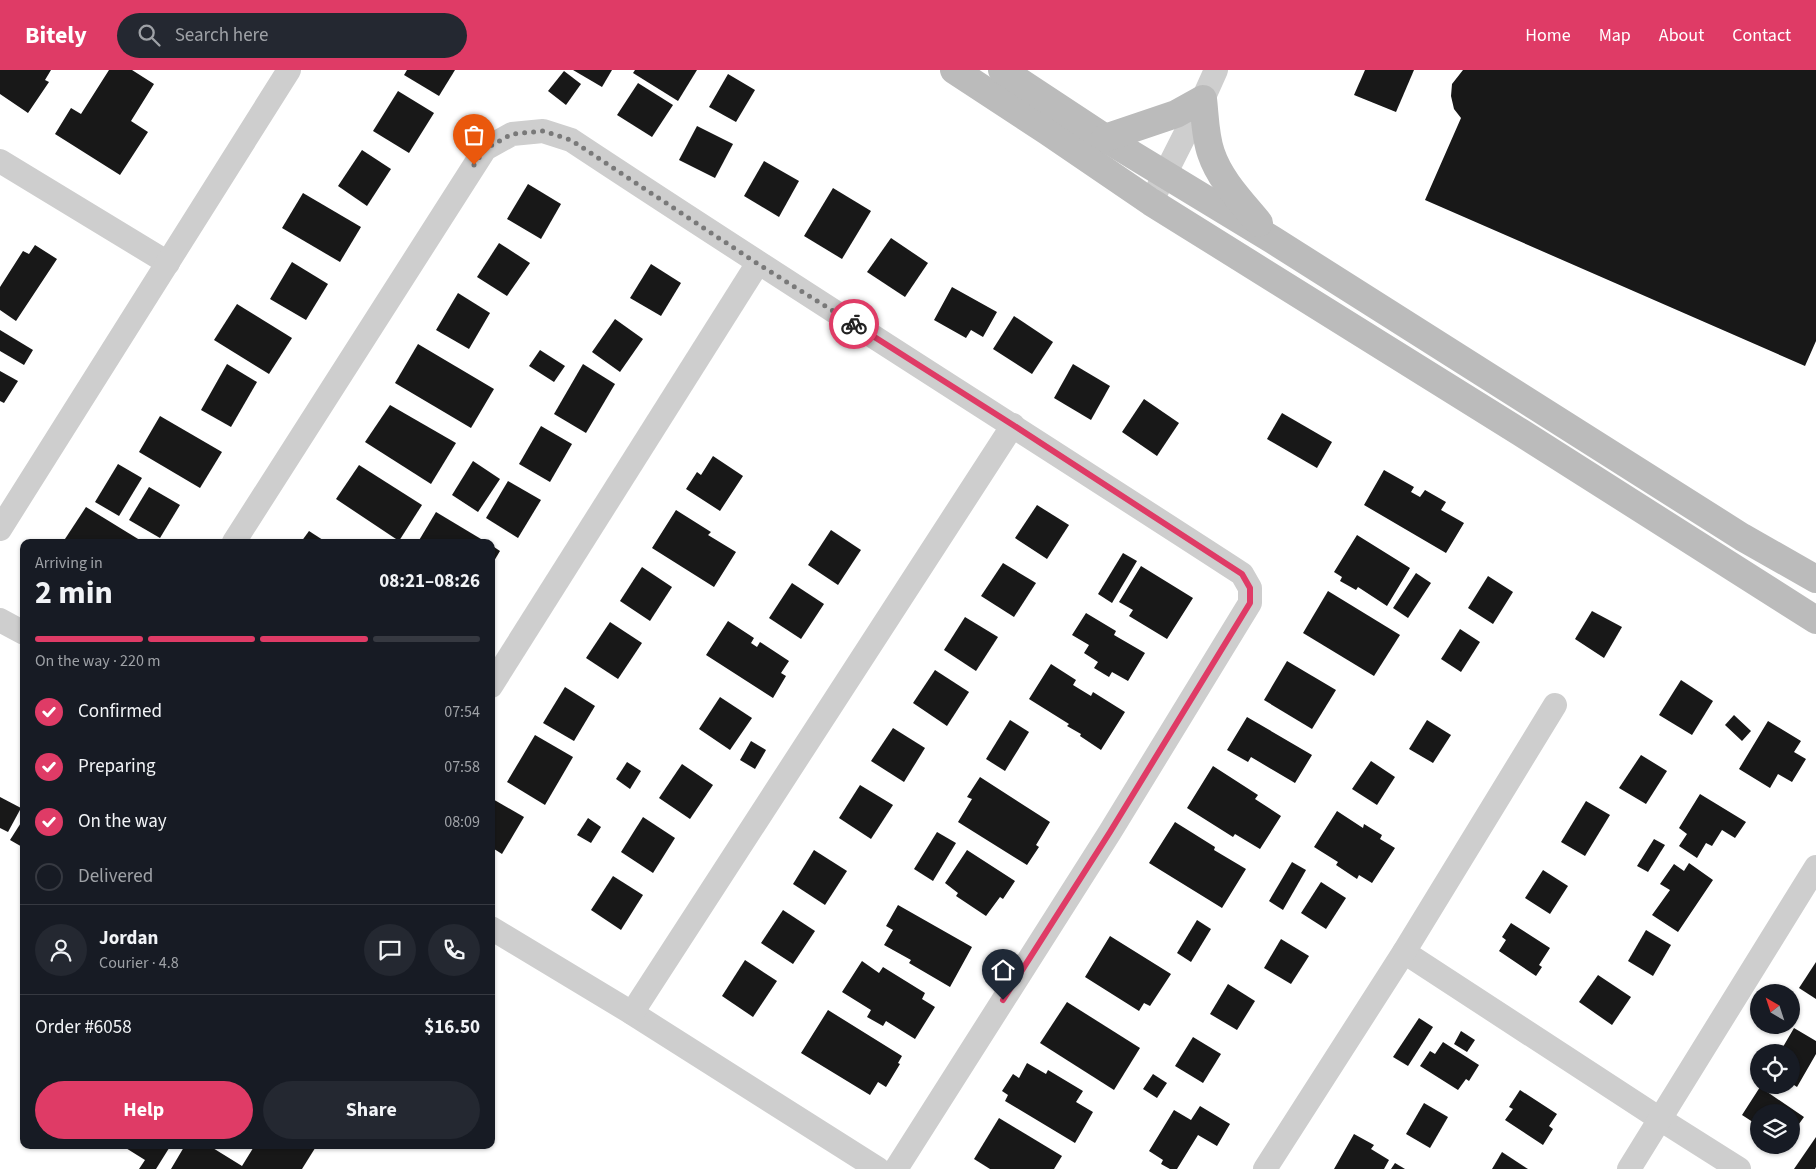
<!DOCTYPE html>
<meta charset="utf-8">
<style>
:root{--surface:#171b24;--page:#242831;--text:#f1f3f6;--muted:#9ea1a6;--line:#363941;--accent:#df3b66}
body{margin:0;font-family:"Source Sans 3",sans-serif;background:var(--page);color:var(--text);height:100vh;display:flex;flex-direction:column;font-size:19px;white-space:nowrap}
*{box-sizing:border-box;margin:0}
p{font-size:16px;color:var(--muted)}
.icon{flex:none;width:28px;height:28px;fill:none;stroke:currentColor;stroke-width:2;stroke-linecap:round;stroke-linejoin:round}
.map{position:relative;flex:1;overflow:hidden}
.drawer{position:absolute;left:20px;top:469px;width:475px;height:610px;display:flex;flex-direction:column;background:var(--surface);border-radius:10px;box-shadow:0 1px 4px #0004}
.drawer>*{flex:none}
.needle{width:32px;rotate:321deg}
.fabs{position:absolute;left:1750px;top:914px;display:grid;gap:10px}
.fabs a{display:grid;place-items:center;width:50px;height:50px;border-radius:50%;background:var(--surface);box-shadow:0 1px 4px #0004;font-size:25px}
.pin{position:absolute;display:grid;place-items:center;width:42px;height:42px;color:#fff;margin:-51px -21px;border-radius:50% 50% 50% 0;rotate:-45deg;box-shadow:0 0 5px #0007}
.pin .icon{rotate:45deg}
.courier{position:absolute;display:grid;place-items:center;width:50px;height:50px;margin:-25px;border:4px solid #df3b66;border-radius:50%;background:#fff;color:#222;box-shadow:0 1px 6px #0007}
.headline em{font-style:normal;font-weight:700}
.headline div{display:flex;flex-direction:column-reverse}
.headline{display:flex;align-items:center;justify-content:space-between;height:85px;padding:0 15px}
h1{font-size:32px;font-weight:700;line-height:38px}
.bar{display:grid;grid-template-columns:repeat(4,1fr);gap:8px 5px;align-content:center;height:60px;padding:0 15px}
.bar i{height:6px;border-radius:4px;background:var(--line)}
.bar .selected{background:var(--accent)}
.bar p{grid-column:span 4}
.line{display:flex;align-items:center;gap:12px;padding:0 15px;border-top:1px solid var(--line)}
.line div{flex:1}
.round{display:grid;place-items:center;flex:none;width:52px;height:52px;border-radius:26px;background:var(--page)}
ol{padding:0 15px;list-style:none}
li{display:flex;align-items:center;gap:15px;height:55px}
li p{margin-inline-start:auto}
li .icon{padding:5px;border-radius:50%;background:var(--accent);color:#fff;stroke-width:4}
li:last-child{color:var(--muted)}
li i{width:28px;height:28px;border:2px solid var(--line);border-radius:50%}
.primary-button{display:flex;gap:10px;margin-top:auto;padding:10px 15px}
.primary-button a{flex:1;height:58px;border-radius:30px;background:var(--accent);color:#fff;font-size:20px;font-weight:700;line-height:58px;text-align:center}
.primary-button a+a{background:var(--page);color:var(--text)}
header{display:flex;align-items:center;gap:30px;box-sizing:border-box;height:70px;padding:0 25px;background:var(--accent);color:#fff}
header strong{font-size:24px}
nav{display:flex;gap:28px;margin-inline-start:auto;font-size:18px}
.search{width:350px;height:45px;background:var(--page);display:flex;align-items:center;gap:12px;box-sizing:border-box;padding:0 18px;border-radius:28px;color:var(--muted);font-size:19px}
.map>svg:first-child{display:block}
</style>
<header>
<strong>Bitely</strong>
<div class="search"><svg class="icon" aria-label="search" viewBox="0 0 24 24"><circle cx="10" cy="10" r="6"/><path d="M15 15l6 6"/></svg>Search here</div>
<nav><a>Home</a><a>Map</a><a>About</a><a>Contact</a></nav>
</header>
<div class="map">
<svg width="1816" height="1099" viewBox="0 0 1816 1099">
<rect width="100%" height="100%" fill="#fff"/>
<g fill="#181818">
<path d="M0,0h51l-6,10 4,2 -21,31 -28,-19z"/>
<path d="M109,0h23l22,14 -23,37 17,11 -28,43 -65,-41 16,-26 10,6z"/>
<path d="M407,0h48l-16,26 -35,-21z"/>
<path d="M573,0h39l-10,17z"/>
<path d="M635,0h62l-19,31 -45,-28z"/>
<path d="M1365,0h49l-18,42 -42,-17z"/>
<path d="M1463,0h353v271l-11,25 -380,-166 36,-82 -7,-9 -3,-13 1,-12z"/>
<path d="M564,1l17,13 -15,21 -18,-14z"/>
<path d="M728,4l27,16 -19,32 -27,-15z"/>
<path d="M638,13l35,22 -21,32 -35,-22z"/>
<path d="M398,21l36,22 -25,40 -36,-22z"/>
<path d="M697,56l36,18 -18,34 -36,-18z"/>
<path d="M362,80l29,19 -24,37 -29,-20z"/>
<path d="M764,91l35,20 -20,36 -35,-21z"/>
<path d="M528,114l33,20 -20,35 -34,-20z"/>
<path d="M833,118l38,23 -29,48 -38,-23z"/>
<path d="M303,123l58,34 -21,35 -58,-34z"/>
<path d="M891,168l37,25 -23,34 -38,-25z"/>
<path d="M499,173l31,20 -23,33 -30,-19z"/>
<path d="M35,175l22,14 -41,62 -16,-11v-23l23,-36 6,3z"/>
<path d="M292,192l36,22 -22,36 -36,-21z"/>
<path d="M651,194l30,19 -20,33 -31,-18z"/>
<path d="M952,217l45,25 -14,25 -12,-7 -5,8 -32,-18z"/>
<path d="M458,223l32,20 -21,36 -33,-19z"/>
<path d="M237,234l55,34 -23,36 -55,-34z"/>
<path d="M1014,246l39,26 -21,32 -39,-25z"/>
<path d="M615,249l28,20 -23,33 -28,-20z"/>
<path d="M0,260l33,20 -9,15 -24,-14z"/>
<path d="M418,274l76,45 -23,39 -76,-45z"/>
<path d="M540,280l25,16 -11,16 -25,-16z"/>
<path d="M227,294l30,18 -26,45 -30,-17z"/>
<path d="M583,294l32,20 -29,49 -32,-19z"/>
<path d="M1073,294l37,22 -19,34 -37,-22z"/>
<path d="M0,301l18,10 -14,22 -4,-2z"/>
<path d="M1144,329l35,24 -22,33 -35,-24z"/>
<path d="M390,335l66,38 -25,41 -66,-42z"/>
<path d="M1282,343l50,29 -15,26 -50,-29z"/>
<path d="M160,346l62,36 -22,36 -61,-36z"/>
<path d="M541,356l31,18 -22,38 -31,-18z"/>
<path d="M713,386l30,20 -23,35 -34,-22 11,-17 4,3z"/>
<path d="M473,391l27,18 -22,33 -26,-17z"/>
<path d="M118,394l24,14 -23,38 -24,-14z"/>
<path d="M359,395l63,40 -23,36 -63,-42z"/>
<path d="M1384,400l30,17 -3,5 9,5 5,-7 21,12 -5,8 23,13 -18,30 -82,-48z"/>
<path d="M508,411l33,19 -23,38 -32,-20z"/>
<path d="M149,417l31,18 -20,33 -31,-18z"/>
<path d="M1037,435l32,20 -22,34 -32,-21z"/>
<path d="M86,437l57,35h-80z"/>
<path d="M676,440l35,22 -3,3 28,17 -22,35 -62,-39z"/>
<path d="M436,442l50,30h-68z"/>
<path d="M831,460l30,20 -23,35 -30,-20z"/>
<path d="M309,461l17,11h-25z"/>
<path d="M1357,465l53,33 -23,38 -29,-19 -2,3 -16,-9 2,-4 -8,-5z"/>
<path d="M491,475l9,6 -9,15z"/>
<path d="M1123,483l14,8 -25,42 -14,-9z"/>
<path d="M1003,493l33,20 -22,34 -33,-21z"/>
<path d="M1141,496l52,32 -26,41 -38,-23 4,-6 -14,-8z"/>
<path d="M642,497l30,20 -22,34 -30,-20z"/>
<path d="M1416,503l15,10 -23,35 -15,-10z"/>
<path d="M1488,506l25,16 -20,32 -25,-16z"/>
<path d="M792,513l32,21 -23,35 -32,-21z"/>
<path d="M1328,521l72,44 -26,41 -71,-43z"/>
<path d="M1592,541l30,16 -18,31 -29,-19z"/>
<path d="M1086,543l30,18 -2,4 31,18 -17,28 -16,-9 -3,5 -15,-9 4,-6 -14,-9 5,-8 -17,-10z"/>
<path d="M965,547l33,20 -22,34 -32,-21z"/>
<path d="M728,551l26,17 -3,5 6,4 3,-5 29,19 -8,12 5,3 -13,22 -67,-43z"/>
<path d="M610,552l32,21 -24,36 -32,-21z"/>
<path d="M1460,559l20,13 -19,30 -20,-13z"/>
<path d="M1287,591l49,29 -24,39 -48,-29z"/>
<path d="M1051,594l25,16 -3,5 18,11 2,-4 32,20 -24,38 -21,-14 1,-2 -14,-8 2,-2 -40,-25z"/>
<path d="M935,600l34,22 -22,34 -34,-23z"/>
<path d="M1681,610l32,21 -21,34 -33,-20z"/>
<path d="M565,617l30,19 -21,35 -31,-18z"/>
<path d="M720,627l32,21 -22,32 -31,-21z"/>
<path d="M1734,645l17,16 -9,10 -17,-16z"/>
<path d="M1247,647l65,38 -17,28 -44,-26 -3,5 -21,-12z"/>
<path d="M1010,650l19,12 -24,39 -19,-12z"/>
<path d="M1427,650l24,15 -18,28 -24,-14z"/>
<path d="M1768,651l33,20 -7,11 12,7 -14,23 -14,-8 -8,14 -31,-19z"/>
<path d="M893,658l32,20 -21,34 -33,-21z"/>
<path d="M535,665l38,22 -28,48 -38,-23z"/>
<path d="M751,671l15,9 -11,19 -15,-9z"/>
<path d="M1641,685l26,16 -21,33 -27,-16z"/>
<path d="M1371,691l24,16 -18,28 -25,-16z"/>
<path d="M627,692l14,9 -11,18 -14,-10z"/>
<path d="M682,694l31,21 -23,34 -31,-21z"/>
<path d="M1213,696l45,29 -3,4 26,17 -21,33 -25,-15 -2,3 -46,-29z"/>
<path d="M980,707l70,45 -14,23 3,2 -12,18 -69,-43 14,-23 -5,-2z"/>
<path d="M860,715l33,20 -22,34 -32,-21z"/>
<path d="M1700,724l46,28 -11,16 -13,-8 -10,16 -6,-3 -9,15 -18,-12 8,-12 -8,-6z"/>
<path d="M0,727l21,11 -13,24 -8,-4z"/>
<path d="M491,728l33,19 -22,37 -11,-7z"/>
<path d="M1586,731l24,14 -25,41 -24,-14z"/>
<path d="M1337,741l26,17 1,-4 18,11 -2,4 15,9 -23,35 -13,-8 -2,4 -21,-14 2,-3 -24,-15z"/>
<path d="M643,747l32,21 -22,35 -32,-21z"/>
<path d="M24,748v30l-14,-8z"/>
<path d="M588,748l13,9 -10,16 -14,-8z"/>
<path d="M1175,752l40,25 -1,3 32,19 -24,39 -73,-45z"/>
<path d="M937,762l19,11 -23,38 -19,-12z"/>
<path d="M1654,769l11,6 -17,27 -11,-6z"/>
<path d="M814,780l33,21 -22,34 -32,-21z"/>
<path d="M967,780l48,31 -12,18 -3,-2 -14,19 -30,-20 2,-3 -13,-10z"/>
<path d="M1292,792l14,8 -23,40 -14,-9z"/>
<path d="M1689,793l24,17 -35,52 -26,-17 18,-25 -10,-6 14,-20 10,7z"/>
<path d="M1543,800l25,16 -18,28 -25,-16z"/>
<path d="M613,806l30,19 -22,35 -30,-20z"/>
<path d="M1321,812l25,16 -20,31 -25,-16z"/>
<path d="M898,835l74,42 -22,40 -41,-24 2,-3 -27,-15 9,-15 -7,-4z"/>
<path d="M783,840l32,21 -22,33 -32,-21z"/>
<path d="M1197,850l14,9 -20,33 -14,-9z"/>
<path d="M1511,853l39,25 -11,17 3,2 -6,9 -37,-25 7,-11 -4,-3z"/>
<path d="M1646,860l25,15 -18,31 -25,-15z"/>
<path d="M1110,866l61,38 -21,32 -6,-3 -5,8 -54,-34z"/>
<path d="M1281,869l28,17 -18,28 -27,-16z"/>
<path d="M745,890l32,21 -24,36 -31,-21z"/>
<path d="M862,891l17,12 4,-6 42,26 -3,6 13,8 -20,32 -29,-18 -3,5 -16,-9 4,-7 -29,-18z"/>
<path d="M1816,892v37l-17,-11z"/>
<path d="M1598,905l33,22 -19,28 -33,-23z"/>
<path d="M1228,914l27,17 -18,29 -27,-16z"/>
<path d="M1067,932l73,46 -26,42 -74,-47z"/>
<path d="M828,940l74,46 -4,7 2,1 -14,23 -8,-5 -8,13 -69,-42z"/>
<path d="M1419,948l14,9 -25,39 -15,-9z"/>
<path d="M1794,958l22,13v13l-19,33 -6,-4v-31h-11z"/>
<path d="M1461,961l14,9 -8,12 -13,-8z"/>
<path d="M1193,967l28,17 -18,29 -28,-17z"/>
<path d="M1443,972l36,23 -10,16 -3,-2 -8,11 -38,-24 10,-15 5,3z"/>
<path d="M1027,993l19,11 2,-4 35,21 -7,11 17,10 -18,31 -70,-42 3,-6 -6,-4 11,-17 6,4z"/>
<path d="M1153,1004l14,9 -10,15 -14,-9z"/>
<path d="M1760,1017l44,30 -13,18v-23h-32v14l-17,-11z"/>
<path d="M1520,1020l37,24 -8,12 4,3 -10,16 -38,-25 8,-11 -4,-2z"/>
<path d="M1424,1033l24,14 -18,31 -24,-14z"/>
<path d="M1200,1036l30,18 -13,22 -19,-11 -21,34h-7l-9,-5 2,-4 -14,-9 25,-41 17,10z"/>
<path d="M999,1048l63,38 -8,13h-64l-16,-10z"/>
<path d="M1354,1064l20,11 -3,4 18,11 -5,9h-50z"/>
<path d="M1816,1067v30l-1,2h-21z"/>
<path d="M121,1075h50l-15,24h-17l6,-9z"/>
<path d="M181,1075h27l34,21 13,-21h62l-15,24h-131l13,-22z"/>
<path d="M1502,1082l26,17h-36z"/>
<path d="M1395,1093l10,6h-14z"/>
</g>
<g fill="none" stroke-linecap="round" stroke-linejoin="round">
<g stroke="#cecece" stroke-width="24">
<path d="M0,91l168,102"/>
<path d="M1151,132l52,-103 13,-29"/>
<path d="M0,459l289,-459"/>
<path d="M234,472l251,-393 27,-15 31,-3 28,9c222,147 448,289 671,434l8,14v15l-140,229 -214,337"/>
<path d="M0,550l24,13"/>
<path d="M491,616l267,-423"/>
<path d="M491,858l141,85 246,156"/>
<path d="M1404,882l256,167 79,50"/>
<path d="M632,943l381,-588"/>
<path d="M1265,1099l139,-217 151,-247"/>
<path d="M1629,1099l187,-302"/>
</g>
<g stroke="#bbb" stroke-width="28">
<path d="M954,0l93,61 104,71 369,230 296,188"/>
<path d="M1002,0l103,68 168,102 469,297 74,42"/>
<path d="M1105,68l71,-24 27,-15c2,17 2,37 8,54 9,27 30,48 48,70"/>
</g>
</g>
<g fill="none" stroke-linecap="round" stroke-linejoin="round">
<path stroke="#797979" stroke-width="5" stroke-dasharray="0 9" d="M474,95l11,-16 27,-15 31,-3 28,9 187,124 96,60"/>
<path stroke="#df3b66" stroke-width="6" d="M854,254l159,101 229,149 8,14v15l-140,229 -107,168"/>
</g>
</svg>
<div class="fabs">
<a><svg class="needle" viewBox="-14 -14 28 28"><path d="M0-13l5 13h-10z" fill="#e53935"/><path d="M0 13l5-13h-10z" fill="#9ea1a6"/></svg></a>
<a><svg class="icon" aria-label="locate" viewBox="0 0 24 24"><circle cx="12" cy="12" r="6"/><path d="M12 2v4M12 18v4M2 12h4M18 12h4"/></svg></a>
<a><svg class="icon" aria-label="layers" viewBox="0 0 24 24"><path d="M12 4l9 5-9 5-9-5zM3 14l9 5 9-5"/></svg></a>
</div>
<div class="pin" style="left:474px;top:95px;background:#ea580c"><svg class="icon" aria-label="bag" viewBox="0 0 24 24"><path d="M5 8h14l-1 12H6zM9 8a3 3 0 0 1 6 0"/></svg></div>
<div class="pin" style="left:1003px;top:930px;background:#1f2937"><svg class="icon" aria-label="home" viewBox="0 0 24 24"><path d="M3 11l9-7 9 7M6 9v11h12V9"/></svg></div>
<div class="courier" style="left:854px;top:254px"><svg class="icon" aria-label="bike" viewBox="0 0 24 24"><circle cx="6" cy="16" r="4"/><circle cx="18" cy="16" r="4"/><path d="M6 16l4-8h5l3 8M10 8l3 8H6M13 5h3"/></svg></div>
<section class="drawer">
<div class="headline"><div><h1>2 min</h1><p>Arriving in</p></div><em>08:21–08:26</em></div>
<div class="bar"><i class="selected"></i><i class="selected"></i><i class="selected"></i><i></i><p>On the way · 220 m</p></div>
<ol>
<li><svg class="icon" aria-label="check" viewBox="0 0 24 24"><path d="M5 12l5 5 9-10"/></svg>Confirmed<p>07:54</p></li>
<li><svg class="icon" aria-label="check" viewBox="0 0 24 24"><path d="M5 12l5 5 9-10"/></svg>Preparing<p>07:58</p></li>
<li><svg class="icon" aria-label="check" viewBox="0 0 24 24"><path d="M5 12l5 5 9-10"/></svg>On the way<p>08:09</p></li>
<li><i></i>Delivered</li>
</ol>
<div class="line" style="height:90px"><a class="round"><svg class="icon" aria-label="person" viewBox="0 0 24 24"><circle cx="12" cy="8" r="4"/><path d="M4 21q1-7 8-7t8 7"/></svg></a><div><b>Jordan</b><p>Courier · 4.8</p></div><a class="round"><svg class="icon" aria-label="chat" viewBox="0 0 24 24"><path d="M4 5h16v11H9l-5 4z"/></svg></a><a class="round"><svg class="icon" aria-label="phone" viewBox="0 0 24 24"><path d="M5 4h4l2 5-3 2q2 4 5 5l2-3 5 2v4C11 20 4 13 5 4z"/></svg></a></div>
<div class="line" style="height:65px"><div>Order #6058</div><b>$16.50</b></div>
<div class="primary-button"><a>Help</a><a>Share</a></div>
</section>
</div>
